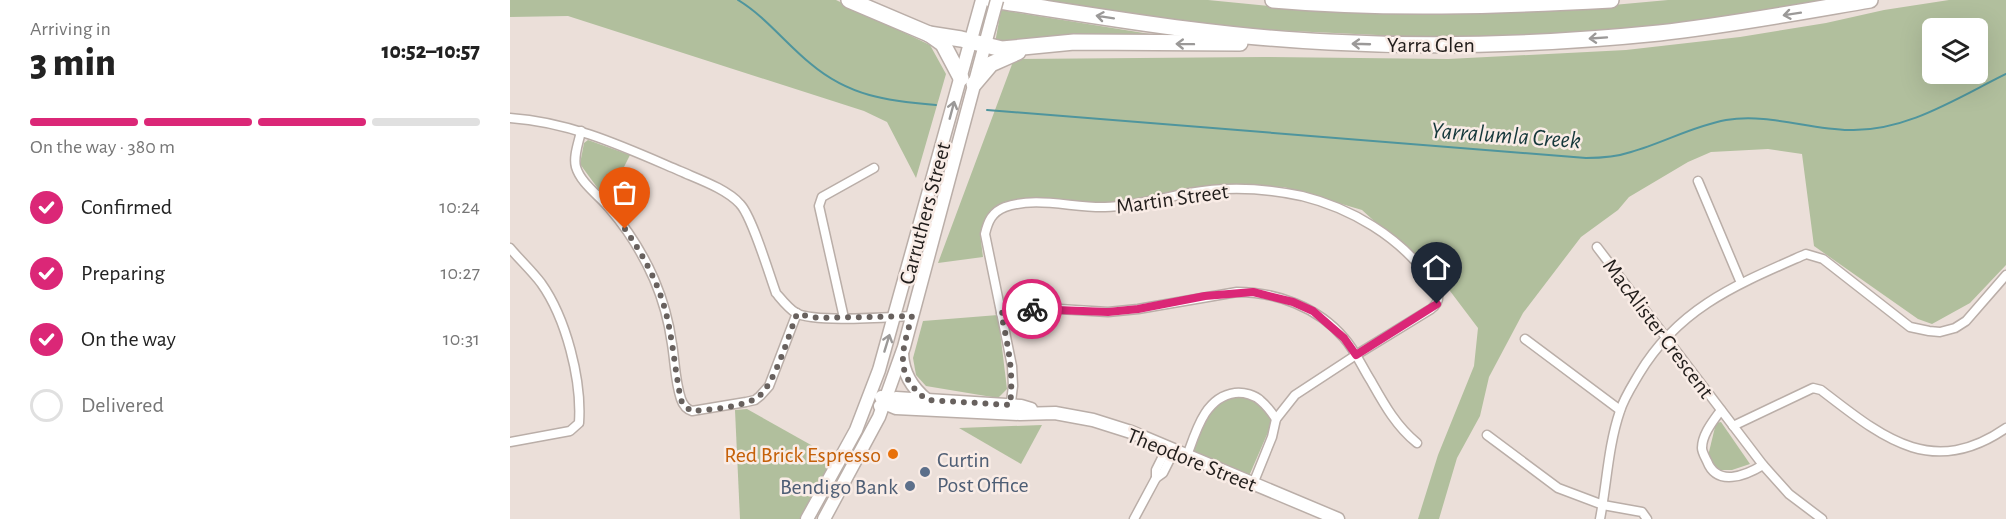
<!DOCTYPE html>
<meta charset="utf-8">
<style>
:root{--surface:#fff;--page:#f6f6f6;--text:#222;--muted:#767676;--line:#e0e0e0;--accent:#db2777}
body{margin:0;font-family:"Alegreya Sans",sans-serif;background:var(--page);color:var(--text);height:100vh;display:flex;flex-direction:column;font-size:22px;white-space:nowrap}
*{box-sizing:border-box;margin:0}
p{font-size:20px;color:var(--muted)}
.icon{flex:none;width:33px;height:33px;fill:none;stroke:currentColor;stroke-width:2;stroke-linecap:round;stroke-linejoin:round}
.map{position:relative;flex:1;overflow:hidden}
.side{display:flex;flex-direction:column;background:var(--surface);width:510px}
.side>*{flex:none}
.tools{position:absolute;left:1412px;top:18px;display:grid;gap:12px}
.tools a{display:grid;place-items:center;width:66px;height:66px;border-radius:9px;background:var(--surface);box-shadow:0 6px 24px #0002;font-size:30px}
.pin{position:absolute;display:grid;place-items:center;width:51px;height:51px;color:#fff;margin:-62px -26px;border-radius:50% 50% 50% 0;rotate:-45deg;box-shadow:0 0 6px #0007}
.pin .icon{rotate:45deg}
.courier{position:absolute;display:grid;place-items:center;width:60px;height:60px;margin:-30px;border:4px solid #db2777;border-radius:50%;background:#fff;color:#222;box-shadow:0 2px 8px #0007}
.overview em{font-style:normal;font-weight:800}
.overview div{display:flex;flex-direction:column-reverse}
.overview{display:flex;align-items:center;justify-content:space-between;height:102px;padding:0 30px}
h1{font-size:39px;font-weight:800;line-height:45px}
.bar{display:grid;grid-template-columns:repeat(4,1fr);gap:9px 6px;align-content:center;height:72px;padding:0 30px}
.bar i{height:8px;border-radius:4px;background:var(--line)}
.bar .on{background:var(--accent)}
.bar p{grid-column:span 4}
ol{padding:0 30px;list-style:none}
li{display:flex;align-items:center;gap:18px;height:66px}
li p{margin-inline-start:auto}
li .icon{padding:6px;border-radius:50%;background:var(--accent);color:#fff;stroke-width:4}
li:last-child{color:var(--muted)}
li i{width:33px;height:33px;border:3px solid var(--line);border-radius:50%}
main{display:flex;flex:1;min-height:0}
.map>svg:first-child{display:block}
</style>
<main>
<section class="side">
<div class="overview"><div><h1>3 min</h1><p>Arriving in</p></div><em>10:52–10:57</em></div>
<div class="bar"><i class="on"></i><i class="on"></i><i class="on"></i><i></i><p>On the way · 380 m</p></div>
<ol>
<li><svg class="icon" aria-label="check" viewBox="0 0 24 24"><path d="M5 12l5 5 9-10"/></svg>Confirmed<p>10:24</p></li>
<li><svg class="icon" aria-label="check" viewBox="0 0 24 24"><path d="M5 12l5 5 9-10"/></svg>Preparing<p>10:27</p></li>
<li><svg class="icon" aria-label="check" viewBox="0 0 24 24"><path d="M5 12l5 5 9-10"/></svg>On the way<p>10:31</p></li>
<li><i></i>Delivered</li>
</ol>
</section>
<div class="map">
<svg width="1496" height="519" viewBox="0 0 1496 519">
<rect width="100%" height="100%" fill="#ebdfd9"/>
<g fill="#b1bf9d" fill-rule="evenodd">
<path d="M0,0h326l94,45 16,29 -30,104 -29,-56 -23,-11 -296,-95 -58,1z"/>
<path d="M531,0h167l61,6 322,1 77,-7h182l-137,22 -229,18 -216,-10 -105,-11z"/>
<path d="M1439,0h57v265l-36,38 -38,21 -14,-5 -104,-73 -12,-92 -34,-5 -57,3 -23,10 -59,35 -11,13 -37,27 -58,76 -34,64 -9,39 -23,42 -18,61h-21l20,-64 36,-89 4,-38 -31,-41 -85,-77 -78,-23 -66,-1 -117,18 -95,-3 -17,13 -9,19 3,24 -45,6 76,-204 249,-2 185,2 178,-9 114,-13 86,-14 58,-13zM1422,28h45v46h-45z"/>
<path d="M491,10l149,24 20,3 -175,6z"/>
<path d="M78,140l42,15 -23,46 -27,-37 4,-21z"/>
<path d="M488,315l9,74 -9,9 -72,-12 -10,-11 -3,-17 10,-37z"/>
<path d="M730,396l18,6 17,14 -26,60 -58,-23 19,-41 8,-10z"/>
<path d="M237,409l89,50 -34,60h-62l-5,-109z"/>
<path d="M1211,422l29,42 -18,6h-15l-9,-14 8,-33z"/>
<path d="M532,425l-21,39 -62,-36z"/>
</g>
<g fill="none" stroke-linecap="round" stroke-linejoin="round">
<g stroke="#4f959d" stroke-width="2">
<path d="M228,0c28,17 48,44 73,64 38,32 76,37 125,41"/>
<path d="M477,110l599,48c15,0 30,-1 45,-6 32,-9 62,-26 95,-32 41,-7 82,9 123,10 57,2 108,-32 157,-56"/>
</g>
<defs>
<g id="street">
<path d="M0,118c61,4 114,29 170,53 18,8 47,18 60,33 12,12 29,70 36,89 6,7 12,15 20,20 18,10 92,4 116,3"/>
<path d="M71,131c-2,11 -8,25 -5,36 5,17 24,29 34,42 18,21 33,45 44,70 9,21 15,43 18,65 3,18 3,37 9,55 2,6 5,10 11,12l54,-9 9,-2 5,-4 9,-10 28,-73"/>
<path d="M1188,181l43,102"/>
<path d="M1087,247l166,218 26,29 33,25"/>
<path d="M0,248c10,12 22,23 31,35 25,35 41,97 38,140l-9,8 -60,11"/>
<path d="M491,313l42,-5 65,4 30,-3 99,-17c39,0 81,15 107,46 11,12 18,29 27,43 13,23 25,45 46,62"/>
<path d="M334,318l-25,-112 3,-9 52,-29"/>
<path d="M1015,339l95,71"/>
<path d="M500,410l3,-24 -1,-20 -27,-132c3,-13 7,-22 20,-27 31,-11 68,1 100,0 29,-1 56,-9 84,-14 38,-7 76,-5 113,3 49,12 98,41 127,82 8,11 15,21 2,31l-75,46 -61,40 -19,24 -4,18 -19,47"/>
<path d="M1211,410c-7,10 -19,24 -19,38 0,4 3,9 5,13 10,26 38,15 56,4"/>
<path d="M1223,426l80,-38 8,2c60,46 110,90 185,38"/>
<path d="M977,435l71,53 45,17 39,7 5,7"/>
<path d="M677,456c9,-25 18,-59 48,-63 9,-1 20,2 26,8 6,5 11,12 15,18"/>
<path d="M646,478v-8l11,-22"/>
<path d="M624,519l22,-41 7,-5 11,-22"/>
<path d="M1090,519c7,-36 8,-73 20,-108 4,-13 12,-25 19,-37 40,-67 99,-90 167,-120l17,5 87,68 19,4 11,1 15,-4 11,-7 40,-46"/>
</g>
<g id="secondary">
<path d="M392,354c1,19 10,34 25,46"/>
<path d="M371,397l3,6 12,5 124,6 35,-1 38,7 38,12 207,87"/>
<path d="M370,406l16,-8 125,8 10,3"/>
<path d="M297,519l49,-89 23,-60 103,-370"/>
<path d="M314,519l55,-102 25,-70 87,-325"/>
</g>
<g id="highway">
<path d="M339,0l80,34 14,10 18,34"/>
<path d="M482,0c112,17 224,37 337,42 110,6 221,2 330,-9 71,-8 141,-21 211,-33"/>
<path d="M763,0c113,10 225,6 338,0"/>
<path d="M419,34l32,5 41,10 72,-7 166,1"/>
<path d="M464,84l17,-20 27,-12"/>
</g>
</defs>
<use href="#street" stroke="#baaea8" stroke-width="11"/>
<use href="#secondary" stroke="#baaea8" stroke-width="15"/>
<use href="#highway" stroke="#baaea8" stroke-width="18"/>
<use href="#street" stroke="#fff" stroke-width="8"/>
<use href="#secondary" stroke="#fff" stroke-width="12"/>
<use href="#highway" stroke="#fff" stroke-width="15"/>
<defs>
<path id="secondary-bridge" d="M481,22l6,-22"/>
</defs>
<use href="#secondary-bridge" stroke="#baaea8" stroke-width="15" stroke-linecap="butt"/>
<use href="#secondary-bridge" stroke="#fff" stroke-width="12"/>
</g>
<defs><path id="oneway-shaft" d="M-6 0H5M1.5-3L5.5 0L1.5 3" fill="none" stroke-width="1.6" stroke-linecap="round" stroke-linejoin="round" transform="scale(1.5)"/></defs>
<g stroke="#9b9998">
<use href="#oneway-shaft" transform="translate(1282 14) rotate(171)"/>
<use href="#oneway-shaft" transform="translate(595 17) rotate(-171)"/>
<use href="#oneway-shaft" transform="translate(1088 38) rotate(176)"/>
<use href="#oneway-shaft" transform="translate(675 44) rotate(-179)"/>
<use href="#oneway-shaft" transform="translate(851 44) rotate(-178)"/>
<use href="#oneway-shaft" transform="translate(442 110) rotate(-75)"/>
<use href="#oneway-shaft" transform="translate(377 343) rotate(-73)"/>
</g>
<g fill="none" stroke-linecap="round" stroke-linejoin="round">
<path stroke="#68615e" stroke-width="6" stroke-dasharray="0 10.8" d="M115,229c18,26 33,53 41,84 7,28 9,58 15,87l3,6 8,5c20,-2 43,-3 61,-11 20,-7 36,-67 44,-86l21,4 94,-2c-10,36 -19,58 15,84l83,5c4,-33 -2,-59 -9,-92l31,-4"/>
<path stroke="#db2777" stroke-width="8" d="M522,309l76,3 30,-3 67,-13 48,-4 40,10 20,9 31,27 12,17 81,-51"/>
</g>
<circle fill="#e8710a" stroke="#f9ece6" stroke-width="2" cx="383" cy="454" r="6"/>
<g fill="#5c6f8a" stroke="#f9ece6" stroke-width="2">
<circle cx="415" cy="472" r="6"/>
<circle cx="400" cy="486" r="6"/>
</g>
<g text-anchor="middle" stroke-width="5" stroke-linejoin="round" paint-order="stroke">
<g font-size="22" fill="#211d1b" stroke="#f9ece6">
<text x="921" y="52">Yarra Glen</text>
<text transform="translate(662 198) rotate(-8)" y="8">Martin Street</text>
<text transform="translate(414 213) rotate(-75)" y="8">Carruthers Street</text>
<text transform="translate(1149 328) rotate(53)" y="8">MacAlister Crescent</text>
<text transform="translate(682 459) rotate(22)" y="8">Theodore Street</text>
</g>
<g font-size="22" fill="#c56008" stroke="#f9ece6" text-anchor="end">
<text x="371" y="462">Red Brick Espresso</text>
</g>
<g font-size="22" fill="#4e5e75" stroke="#f9ece6" text-anchor="start">
<text x="427" y="467">Curtin<tspan x="427" dy="25">Post Office</tspan></text>
<text x="388" y="494" text-anchor="end">Bendigo Bank</text>
</g>
<g font-size="24" font-style="italic" fill="#15383b" stroke="#f9ece6">
<text transform="translate(996 135) rotate(4)" y="8">Yarralumla Creek</text>
</g>
</g>
</svg>
<div class="tools">
<a><svg class="icon" aria-label="layers" viewBox="0 0 24 24"><path d="M12 4l9 5-9 5-9-5zM3 14l9 5 9-5"/></svg></a>
</div>
<div class="pin" style="left:115px;top:229px;background:#ea580c"><svg class="icon" aria-label="bag" viewBox="0 0 24 24"><path d="M5 8h14l-1 12H6zM9 8a3 3 0 0 1 6 0"/></svg></div>
<div class="pin" style="left:927px;top:304px;background:#1f2937"><svg class="icon" aria-label="home" viewBox="0 0 24 24"><path d="M3 11l9-7 9 7M6 9v11h12V9"/></svg></div>
<div class="courier" style="left:522px;top:309px"><svg class="icon" aria-label="bike" viewBox="0 0 24 24"><circle cx="6" cy="16" r="4"/><circle cx="18" cy="16" r="4"/><path d="M6 16l4-8h5l3 8M10 8l3 8H6M13 5h3"/></svg></div>
</div>
</main>
